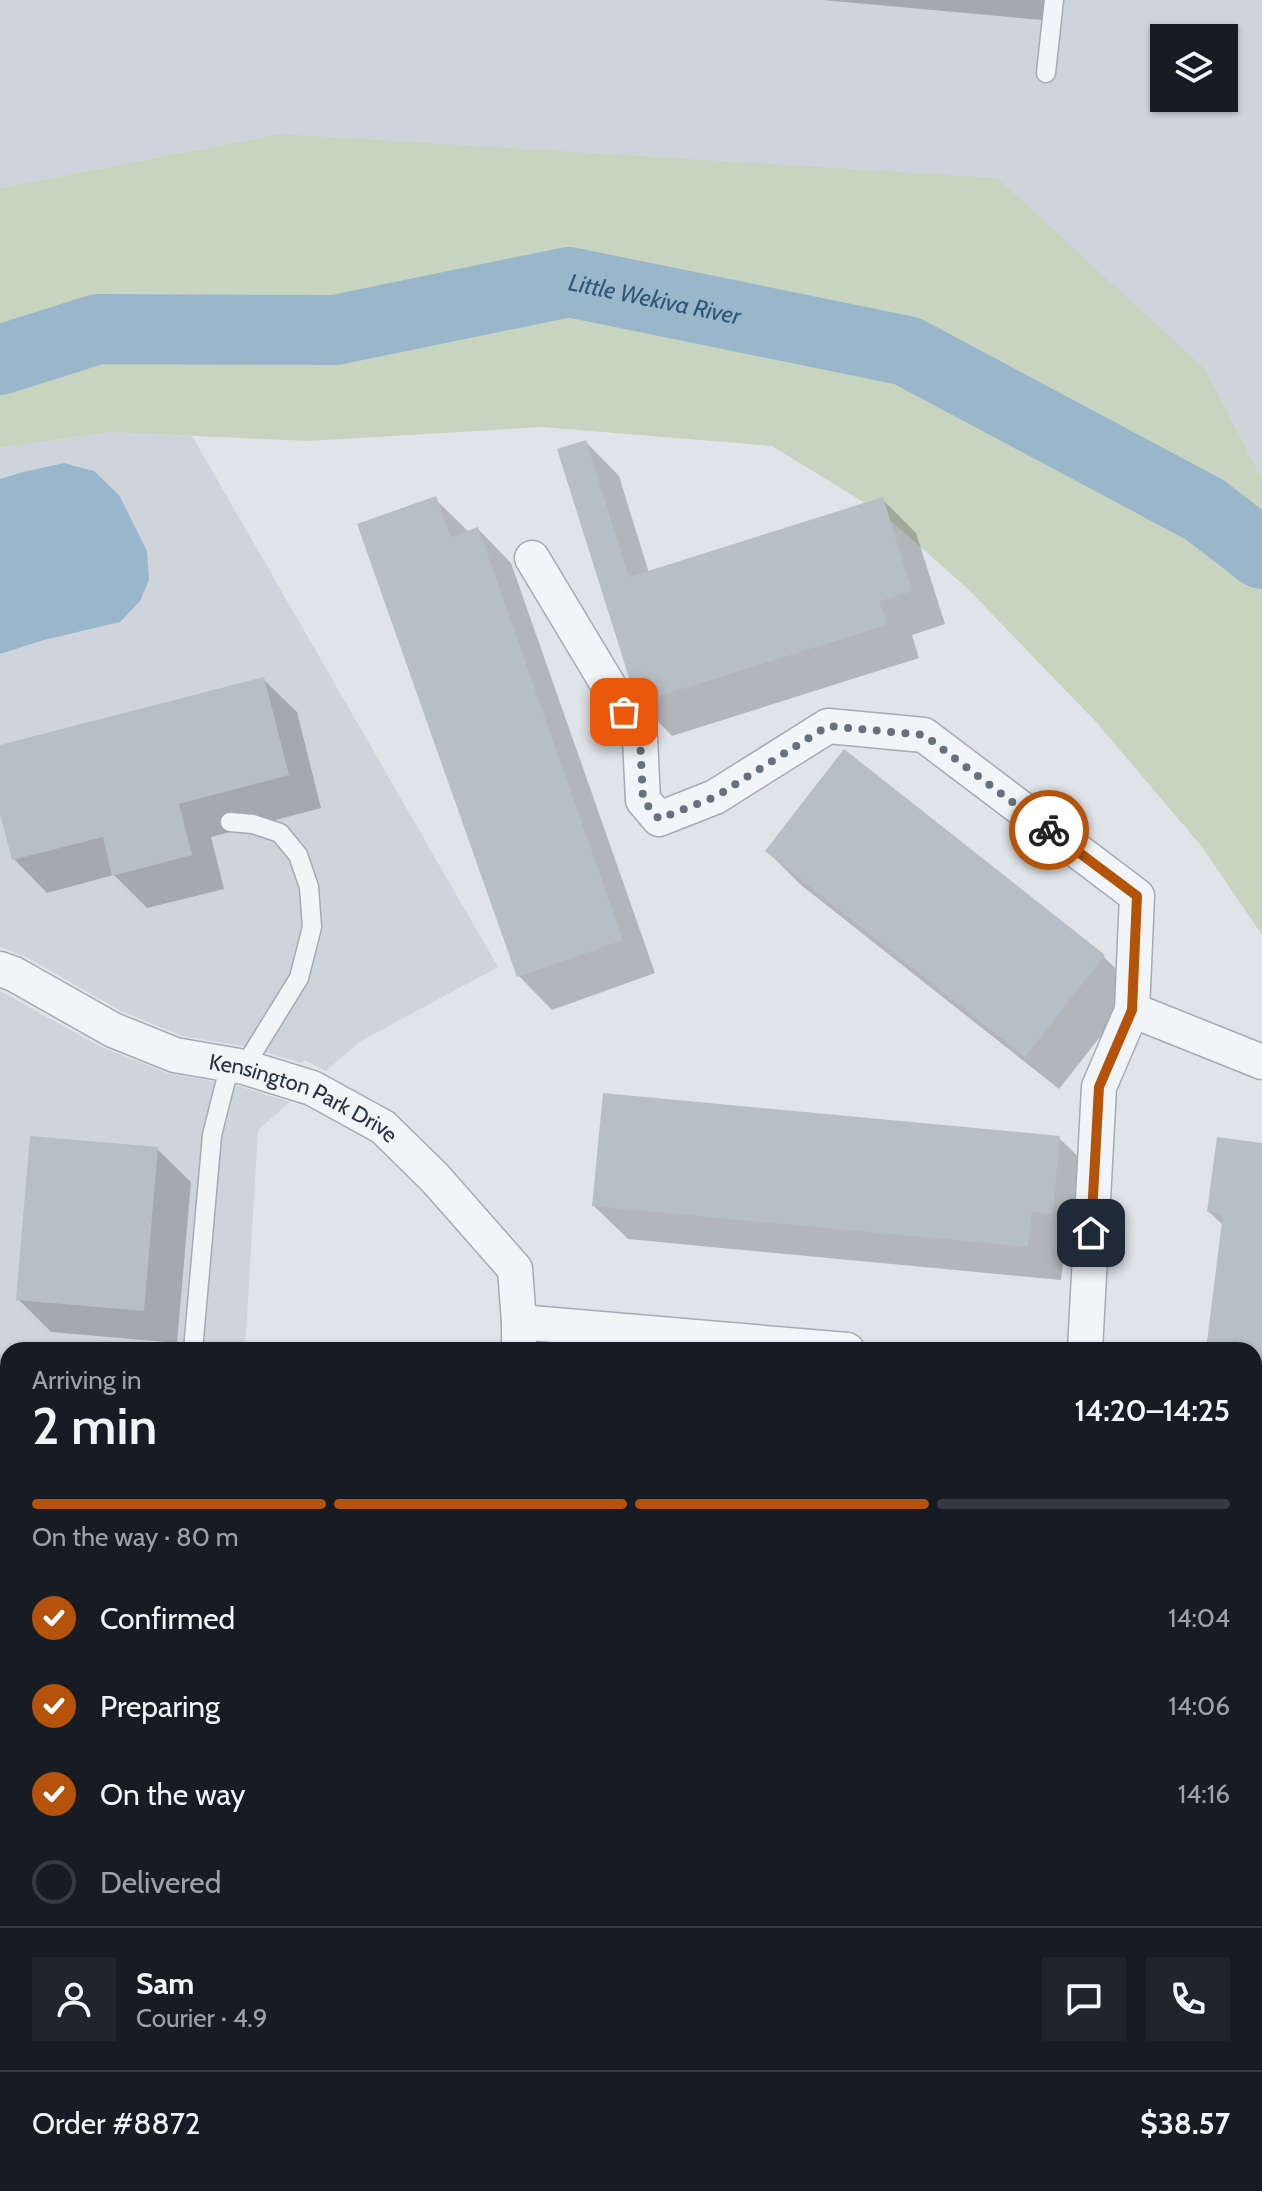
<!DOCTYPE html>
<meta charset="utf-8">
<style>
:root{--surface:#171b24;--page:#20242c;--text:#f1f3f6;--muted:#9ea1a6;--line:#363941;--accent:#b45309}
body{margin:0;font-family:Cabin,sans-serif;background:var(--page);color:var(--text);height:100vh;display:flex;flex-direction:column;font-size:30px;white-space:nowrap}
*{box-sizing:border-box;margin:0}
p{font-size:26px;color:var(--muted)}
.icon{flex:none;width:44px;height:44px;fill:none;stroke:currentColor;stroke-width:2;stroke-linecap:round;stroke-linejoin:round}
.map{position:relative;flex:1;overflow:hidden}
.details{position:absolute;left:0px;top:1342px;width:1262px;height:850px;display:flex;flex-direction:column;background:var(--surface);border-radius:24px 24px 0 0;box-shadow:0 2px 6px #0004}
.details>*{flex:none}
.buttons{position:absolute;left:1150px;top:24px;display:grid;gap:16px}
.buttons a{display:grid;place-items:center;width:88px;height:88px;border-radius:0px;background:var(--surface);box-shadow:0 2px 6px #0004;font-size:40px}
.pin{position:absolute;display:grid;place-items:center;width:68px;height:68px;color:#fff;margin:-34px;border-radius:16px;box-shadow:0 4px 12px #0006}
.courier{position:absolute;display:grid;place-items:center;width:80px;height:80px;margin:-40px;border:6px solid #b45309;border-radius:50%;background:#fff;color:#222;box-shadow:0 2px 10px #0007}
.summary em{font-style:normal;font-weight:600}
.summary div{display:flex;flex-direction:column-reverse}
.summary{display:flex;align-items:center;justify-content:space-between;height:136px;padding:0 32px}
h1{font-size:52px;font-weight:600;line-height:60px}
.bar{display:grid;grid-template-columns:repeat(4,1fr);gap:12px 8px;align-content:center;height:96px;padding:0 32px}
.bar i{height:10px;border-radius:6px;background:var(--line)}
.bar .selected{background:var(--accent)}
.bar p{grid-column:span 4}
.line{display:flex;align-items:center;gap:20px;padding:0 32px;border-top:2px solid var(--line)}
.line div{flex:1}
.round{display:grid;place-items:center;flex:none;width:84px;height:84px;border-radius:0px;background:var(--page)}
ol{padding:0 32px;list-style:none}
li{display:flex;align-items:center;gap:24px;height:88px}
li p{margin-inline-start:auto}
li .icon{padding:8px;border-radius:50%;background:var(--accent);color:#fff;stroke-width:4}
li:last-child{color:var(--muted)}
li i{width:44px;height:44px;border:4px solid var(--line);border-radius:50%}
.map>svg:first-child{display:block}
</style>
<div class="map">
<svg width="1262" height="2191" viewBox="0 0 1262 2191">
<rect width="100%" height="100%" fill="#dfe4e9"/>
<g fill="#cdd4db" fill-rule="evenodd">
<path d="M0,0h1262v479l-57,-110 -926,-235 -279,54zM1164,38h60v60h-60z"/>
<path d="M110,432l82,4 306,531 -139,75 -33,29 -22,-11 -2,3 -54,-16 -66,-11 -59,-24 -97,-55 -26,-10v-293l44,-14 75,-145 -25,-24 -30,-8 -41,9 -23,7v-31z"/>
<path d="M0,991l101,56 66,26 71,13 52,16 -32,28 -13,220h-237v537l-8,-1z"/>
</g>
<path fill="#c7d4c0" d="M279,134l718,44 208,191 57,110v456l-59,-87 -106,-125 -130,-135 -84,-74 -111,-68 -230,-19 -234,14 -198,-9 -110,16v-260z"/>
<path fill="#99b6cb" d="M64,463l30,8 25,24 28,56 2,29 -9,21 -20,21 -76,18 -44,14v-175l23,-7z"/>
<g fill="#0003">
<path d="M823,0h221l-2,20z"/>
<path d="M586,442l33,34 30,97 233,-74 34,34 29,91 -33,11 7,23 -247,78 -33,-34z"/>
<path d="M435,499l34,33 9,-3 33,34 144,410 -103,37 -33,-34z"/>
<path d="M263,679l34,33 24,96 -110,29 13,52 -77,19 -33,-33 -67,18 -33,-34 -14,-53v-59z"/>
<path d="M767,851l336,105 34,34 -78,99 -258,-204z"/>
<path d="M1059,1138l34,33 -7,75 -21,-1 -4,35 -433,-41 -34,-33z"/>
<path d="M1262,1145v464l-8,-1v-258h-46l16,-124 -15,-14z"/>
<path d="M157,1149l34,33 -14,161 -126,-11 -33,-33z"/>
<path d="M1254,1934h8v106l-8,-1z"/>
<path d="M0,2035l8,1v101l-8,-1z"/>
<path d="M390,2184h98l-1,7h-90z"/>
</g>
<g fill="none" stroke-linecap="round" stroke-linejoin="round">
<path stroke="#99b6cb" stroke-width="70" id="s1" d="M0,360l98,-31 237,1 234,-48 338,69 298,159 57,44"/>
</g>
<g fill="#b6bec6">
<path d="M586,440l43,137 254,-80 29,94 -32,10 7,24 -250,78 -80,-254z"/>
<path d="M436,496l15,41 27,-10 145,413 -106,37 -160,-453z"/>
<path d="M264,677l25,98 -110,29 13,51 -80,21 -9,-39 -91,23 -12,-46v-69z"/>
<path d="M844,749l261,206 -80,102 -260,-206z"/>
<path d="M603,1093l457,43 -7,78 -21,-2 -4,35 -436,-41z"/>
<path d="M30,1136l128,11 -14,164 -128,-11z"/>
<path d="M1217,1137l45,6v438l-8,-1v-230h-48l17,-136 -16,-2z"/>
<path d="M1254,1932h8v85l-8,-1z"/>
<path d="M0,2033l8,1v80l-8,-1z"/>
<path d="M399,2184h70v7l-70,-5z"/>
<path d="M542,2184h71l15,7h-89z"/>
<path d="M712,2184h54l-1,7h-54z"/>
</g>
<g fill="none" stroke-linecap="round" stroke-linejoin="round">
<defs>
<g id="service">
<path d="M1046,73l8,-73"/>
<path d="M230,822l23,2 27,9 18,22 11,32 3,40 -13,51 -55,89"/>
<path d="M193,1350l19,-215 18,-71"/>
<path d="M0,1370l8,1"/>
<path d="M0,1503l8,1"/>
<path d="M0,1804l8,1"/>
</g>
<g id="minor">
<path d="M532,558l108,180 3,62 16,19 56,-22 113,-71 96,9 213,161 -5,114 -33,77 -14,263"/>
<path id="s2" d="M0,969l14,5 99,56 62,25 69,12 68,21 71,39 52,51 80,91 4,53v28"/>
<path d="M1132,1010l130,52"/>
<path d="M519,1322l328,28"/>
<path d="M1254,2071l8,1"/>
</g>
</defs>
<use href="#service" stroke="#a4abb3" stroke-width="21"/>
<use href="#minor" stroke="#a4abb3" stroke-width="37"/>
<use href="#service" stroke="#f2f5f7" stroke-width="18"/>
<use href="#minor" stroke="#f2f5f7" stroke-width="34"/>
</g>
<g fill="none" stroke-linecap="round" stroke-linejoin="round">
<path stroke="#67717c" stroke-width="8" stroke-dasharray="0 14.4" d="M624,712l16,26 3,62 16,19 56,-22 113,-71 96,9 125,95"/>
<path stroke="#b45309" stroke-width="10" d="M1049,830l88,66 -5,114 -33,77 -8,146"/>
</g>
<g text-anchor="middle" stroke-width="7" stroke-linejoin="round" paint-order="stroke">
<g font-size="22" fill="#273341" stroke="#eff3f7">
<text dy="8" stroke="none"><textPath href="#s2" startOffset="332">Kensington Park Drive</textPath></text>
</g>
<g font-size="24" font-style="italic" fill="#2f5677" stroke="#eff3f7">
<text dy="8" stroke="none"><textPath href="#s1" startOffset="666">Little Wekiva River</textPath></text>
</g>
</g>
</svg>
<div class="buttons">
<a><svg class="icon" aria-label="layers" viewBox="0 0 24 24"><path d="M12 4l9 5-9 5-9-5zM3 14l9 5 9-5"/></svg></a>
</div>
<div class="pin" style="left:624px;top:712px;background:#ea580c"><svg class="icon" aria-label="bag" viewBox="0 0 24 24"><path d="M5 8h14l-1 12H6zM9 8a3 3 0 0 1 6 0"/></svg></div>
<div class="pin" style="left:1091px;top:1233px;background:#1f2937"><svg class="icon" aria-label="home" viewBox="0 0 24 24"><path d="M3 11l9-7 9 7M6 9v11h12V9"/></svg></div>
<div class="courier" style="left:1049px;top:830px"><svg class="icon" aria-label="bike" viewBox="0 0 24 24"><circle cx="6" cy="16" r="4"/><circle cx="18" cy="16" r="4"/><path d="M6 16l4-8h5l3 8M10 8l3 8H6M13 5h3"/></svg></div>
<section class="details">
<div class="summary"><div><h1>2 min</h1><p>Arriving in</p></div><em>14:20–14:25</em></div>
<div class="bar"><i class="selected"></i><i class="selected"></i><i class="selected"></i><i></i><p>On the way · 80 m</p></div>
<ol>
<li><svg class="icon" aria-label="check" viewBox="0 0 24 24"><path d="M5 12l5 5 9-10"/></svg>Confirmed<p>14:04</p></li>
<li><svg class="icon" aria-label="check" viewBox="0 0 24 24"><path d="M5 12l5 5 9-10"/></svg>Preparing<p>14:06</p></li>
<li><svg class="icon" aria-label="check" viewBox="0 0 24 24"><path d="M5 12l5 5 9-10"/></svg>On the way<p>14:16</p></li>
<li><i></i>Delivered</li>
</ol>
<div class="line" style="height:144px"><a class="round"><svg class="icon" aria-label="person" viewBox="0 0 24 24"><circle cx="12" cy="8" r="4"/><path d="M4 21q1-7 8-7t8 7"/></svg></a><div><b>Sam</b><p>Courier · 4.9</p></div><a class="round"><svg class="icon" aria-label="chat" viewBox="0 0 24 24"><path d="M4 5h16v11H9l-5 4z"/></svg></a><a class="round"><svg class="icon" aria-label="phone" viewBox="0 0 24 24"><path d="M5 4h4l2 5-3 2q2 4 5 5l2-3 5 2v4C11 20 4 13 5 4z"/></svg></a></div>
<div class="line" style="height:104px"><div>Order #8872</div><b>$38.57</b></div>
</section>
</div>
